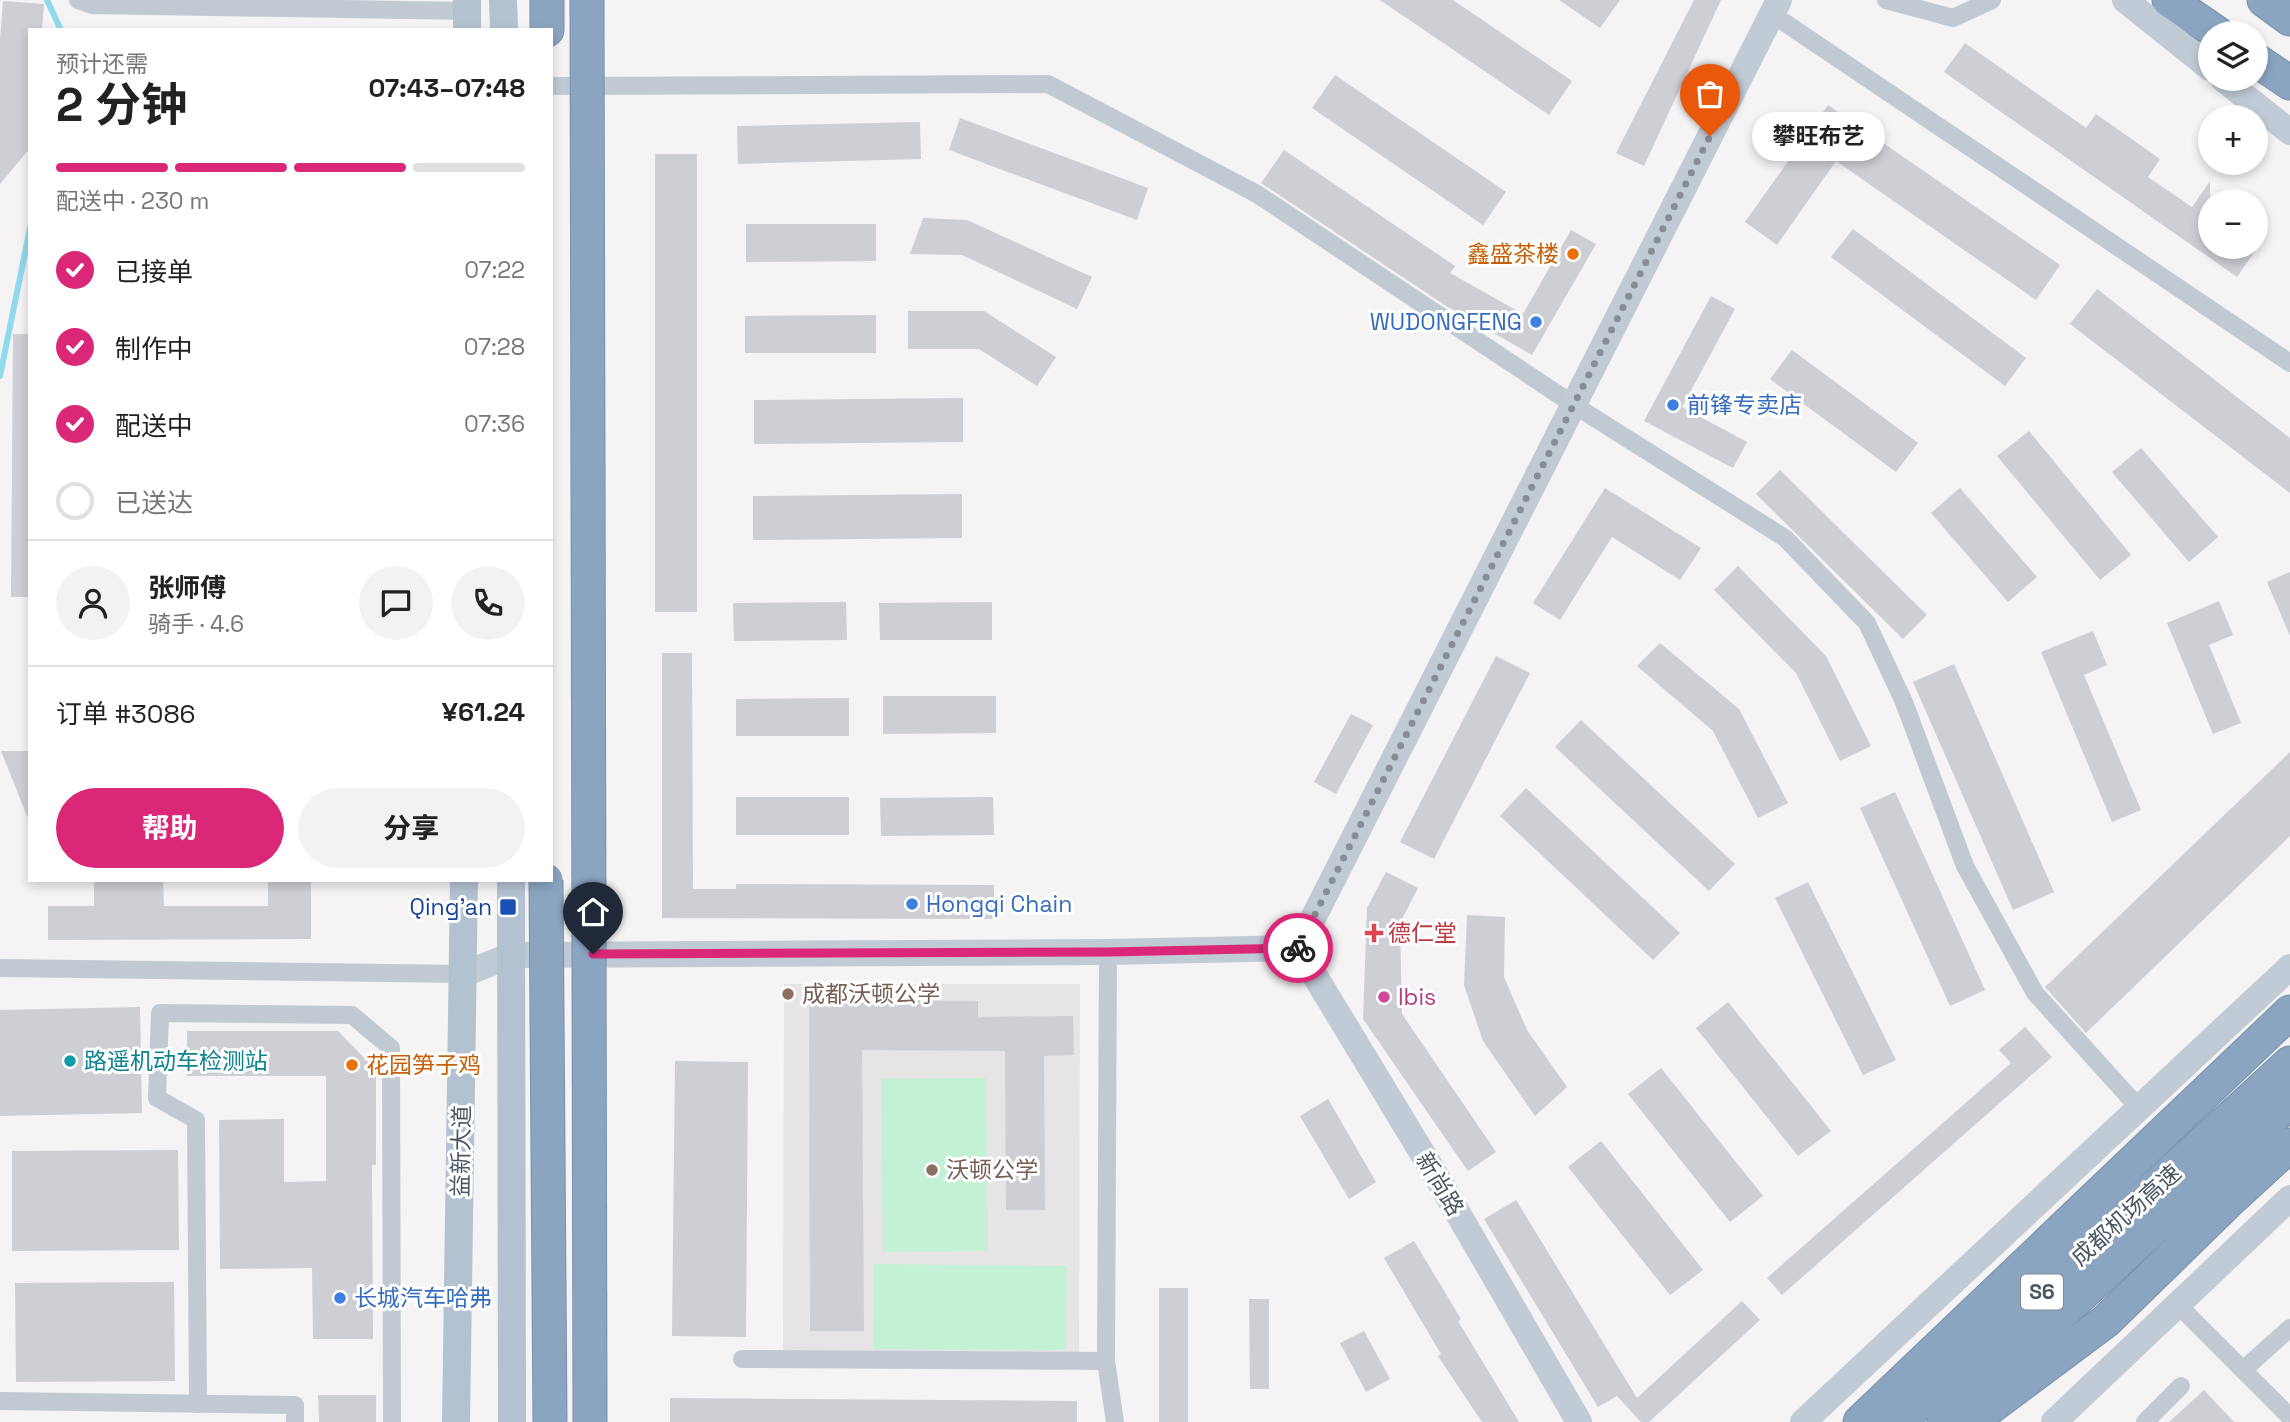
<!DOCTYPE html>
<html lang="zh">
<meta charset="utf-8">
<style>
:root{--surface:#fff;--page:#f2f2f2;--text:#222;--muted:#767676;--line:#e0e0e0;--accent:#db2777}
body{margin:0;font-family:"Space Grotesk","Noto Sans SC",sans-serif;background:var(--page);color:var(--text);height:100vh;display:flex;flex-direction:column;font-size:26px;white-space:nowrap}
*{box-sizing:border-box;margin:0}
p{font-size:23px;color:var(--muted)}
.icon{flex:none;width:38px;height:38px;fill:none;stroke:currentColor;stroke-width:2;stroke-linecap:round;stroke-linejoin:round}
.map{position:relative;flex:1;overflow:hidden}
.sheet{position:absolute;left:28px;top:28px;width:525px;height:854px;display:flex;flex-direction:column;background:var(--surface);border-radius:0px;box-shadow:0 4px 10px #0003}
.sheet>*{flex:none}
.buttons{position:absolute;left:2198px;top:21px;display:grid;gap:14px}
.buttons a{display:grid;place-items:center;width:70px;height:70px;border-radius:50%;background:var(--surface);box-shadow:0 4px 10px #0003;font-size:35px}
.pin{position:absolute;display:grid;place-items:center;width:60px;height:60px;color:#fff;margin:-72px -30px;border-radius:50% 50% 50% 0;rotate:-45deg;box-shadow:0 0 7px #0007}
.pin .icon{rotate:45deg}
.courier{position:absolute;display:grid;place-items:center;width:70px;height:70px;margin:-35px;border:5px solid #db2777;border-radius:50%;background:#fff;color:#222;box-shadow:0 2px 9px #0007}
.bubble{position:absolute;height:49px;border-radius:24px;background:var(--surface);box-shadow:0 4px 10px #0003;font-size:23px;font-weight:700;line-height:49px;text-align:center}
.head em{font-style:normal;font-weight:700}
.head div{display:flex;flex-direction:column-reverse}
.head{display:flex;align-items:center;justify-content:space-between;height:119px;padding:0 28px}
h1{font-size:46px;font-weight:700;line-height:52px}
.bar{display:grid;grid-template-columns:repeat(4,1fr);gap:10px 7px;align-content:center;height:84px;padding:0 28px}
.bar i{height:9px;border-radius:5px;background:var(--line)}
.bar .active{background:var(--accent)}
.bar p{grid-column:span 4}
.line{display:flex;align-items:center;gap:18px;padding:0 28px;border-top:2px solid var(--line)}
.line div{flex:1}
.round{display:grid;place-items:center;flex:none;width:74px;height:74px;border-radius:37px;background:var(--page)}
ol{padding:0 28px;list-style:none}
li{display:flex;align-items:center;gap:21px;height:77px}
li p{margin-inline-start:auto}
li .icon{padding:7px;border-radius:50%;background:var(--accent);color:#fff;stroke-width:4}
li:last-child{color:var(--muted)}
li i{width:38px;height:38px;border:4px solid var(--line);border-radius:50%}
.primary-button{display:flex;gap:14px;margin-top:auto;padding:14px 28px}
.primary-button a{flex:1;height:80px;border-radius:42px;background:var(--accent);color:#fff;font-size:28px;font-weight:700;line-height:80px;text-align:center}
.primary-button a+a{background:var(--page);color:var(--text)}
.map>svg:first-child{display:block}
</style>
<div class="map">
<svg width="2290" height="1422" viewBox="0 0 2290 1422">
<rect width="100%" height="100%" fill="#f5f3f3"/>
<path fill="#e6e4e5" d="M784,984h296l-1,373h-296z"/>
<g fill="#c3f1d5">
<path d="M986,1078l2,173 -105,1 -2,-173z"/>
<path d="M874,1264l193,2 -1,84 -193,-1z"/>
</g>
<g fill="none" stroke-linecap="round" stroke-linejoin="round">
<g stroke="#90daee" stroke-width="6">
<path d="M47,0l14,30"/>
<path d="M0,376l30,-148"/>
</g>
</g>
<g fill="#cdcfd5">
<path d="M1380,0h73l119,81 -23,34z"/>
<path d="M1559,0h61l-20,28z"/>
<path d="M1694,0h27l-77,166 -28,-13z"/>
<path d="M3,1l41,3 -2,26h-12v118l-30,36v-143z"/>
<path d="M1965,43l121,85 10,-14 64,45 -12,18 44,30 18,-26v66h48l-21,30 -293,-205z"/>
<path d="M1335,75l171,117 -23,33 -171,-117z"/>
<path d="M1828,105l232,160 -24,35 -200,-139 -59,84 -32,-23z"/>
<path d="M960,118l188,70 -11,32 -188,-70z"/>
<path d="M920,122l1,37 -183,5 -1,-38z"/>
<path d="M1284,150l171,116 -5,7 73,41 48,-84 25,14 -64,111 -89,-51 -182,-121z"/>
<rect x="655" y="154" width="42" height="458"/>
<path d="M923,218l44,2 125,57 -15,32 -115,-54 -52,-1z"/>
<path d="M746,224h130v37l-130,1z"/>
<path d="M1853,229l173,129 -21,28 -174,-129z"/>
<path d="M2097,289l193,149v55l-220,-169z"/>
<path d="M1711,296l24,13 -53,98 65,35 -14,26 -89,-47z"/>
<path d="M908,311h76l72,46 -19,29 -58,-37h-71z"/>
<path d="M876,315v38h-131v-37z"/>
<path d="M13,334h17v263h-19z"/>
<path d="M1792,350l126,93 -22,29 -126,-93z"/>
<path d="M963,398v44l-209,2v-44z"/>
<path d="M2029,431l102,124 -31,25 -103,-124z"/>
<path d="M2141,448l77,89 -29,25 -77,-90z"/>
<path d="M1780,470l147,145 -24,24 -147,-145z"/>
<path d="M1605,488l96,60 -21,32 -68,-43 -52,83 -27,-17z"/>
<path d="M1960,488l77,89 -29,25 -77,-89z"/>
<path d="M962,494v44l-209,2v-44z"/>
<path d="M1738,566l88,90 45,90 -31,15 -44,-88 -82,-83z"/>
<path d="M2290,572v64l-23,-54z"/>
<path d="M2219,601l14,34 -24,10 32,78 -28,11 -46,-111z"/>
<path d="M846,602l1,38 -113,1 -1,-38z"/>
<path d="M992,602v38h-112l-1,-37z"/>
<path d="M2093,631l14,34 -23,10 57,135 -29,12 -71,-170z"/>
<path d="M1660,643l79,66 49,94 -30,15 -45,-87 -76,-65z"/>
<path d="M662,653h30l1,236h43v-5l258,1v34l-332,-1z"/>
<path d="M1496,656l34,17 -96,186 -34,-17z"/>
<path d="M1954,664l100,228 -41,18 -100,-228z"/>
<path d="M883,696h113v37l-113,1z"/>
<path d="M849,698v38h-113v-37z"/>
<path d="M1351,714l22,11 -37,69 -22,-12z"/>
<path d="M1581,720l154,144 -26,27 -154,-144z"/>
<path d="M1,751h29v70h-1z"/>
<path d="M2290,752v84l-204,197 -41,-46z"/>
<path d="M1526,788l154,145 -27,27 -153,-144z"/>
<path d="M1895,792l90,198 -35,16 -90,-198z"/>
<rect x="736" y="797" width="113" height="38"/>
<path d="M993,797l1,38 -113,1 -1,-38z"/>
<path d="M1386,872l32,16 -18,35 2,91 94,138 -28,19 -105,-152 4,-111z"/>
<path d="M94,880h69l1,26h104v-26h43v59l-263,1v-34h46z"/>
<path d="M1808,882l88,178 -33,15 -88,-177z"/>
<path d="M1467,915l38,2 -1,60 23,53 40,57 -32,29 -52,-75 -19,-56z"/>
<path d="M809,1000l169,1v16l95,-1 1,39 -30,1 1,154h-39l-1,-159 -143,-1 2,281h-54z"/>
<path d="M1728,1002l103,129 -33,25 -102,-128z"/>
<path d="M140,1007l2,106 -142,3v-106z"/>
<path d="M2025,1027l27,30 -270,238 -15,-17 244,-215 -12,-13z"/>
<path d="M187,1031h151l38,39v95h-4l1,174h-60l-1,-71 -92,1 -1,-149 65,-1v63l42,-1v-105h-139z"/>
<path d="M675,1061l73,1 -2,275 -74,-1z"/>
<path d="M1661,1068l102,128 -33,26 -102,-128z"/>
<path d="M1328,1099l48,83 -27,17 -49,-83z"/>
<path d="M1601,1141l102,129 -33,25 -102,-128z"/>
<path d="M178,1150l1,100 -167,1v-100z"/>
<path d="M1516,1200l121,198 105,-97 18,19 -111,102h-8l-24,-26 -19,11 -114,-188z"/>
<path d="M1414,1241l47,78 -3,2 61,101h-37l-44,-66 3,-2 -57,-96z"/>
<path d="M174,1282l1,99 -159,1 -1,-99z"/>
<rect x="1159" y="1288" width="29" height="134"/>
<path d="M1249,1299h20v90h-19z"/>
<path d="M1364,1331l26,48 -24,13 -26,-49z"/>
<path d="M2204,1390l30,32h-65z"/>
<path d="M318,1395h58v27h-57z"/>
<path d="M670,1398l407,3v21h-407z"/>
</g>
<g fill="none" stroke-linecap="round" stroke-linejoin="round">
<defs>
<g id="highway">
<path d="M2169,0l48,33"/>
<path d="M2264,0l26,19"/>
<path d="M547,30v-30"/>
<path d="M2256,60l34,23"/>
<path d="M1976,1418l130,-97 125,-122 59,-54"/>
<path d="M1860,1422l430,-410"/>
<path d="M1899,1422l391,-359"/>
<path d="M1944,1422l346,-320"/>
</g>
</defs>
<use href="#highway" stroke="#7690ad" stroke-width="35"/>
<g stroke="#c1cad2" stroke-width="18">
<path d="M78,0l14,5 375,6"/>
<path d="M1886,0l67,18 39,-18"/>
<path d="M1772,14l518,349"/>
<path d="M551,86l497,-2 209,110 317,211 211,133 82,85 37,79 61,164 70,127 104,115"/>
<path d="M1108,952l-2,409 9,61"/>
<path d="M0,968l464,6"/>
<path d="M2178,1305l112,112"/>
<path d="M742,1359l364,2"/>
<path d="M2243,1370l47,-42"/>
<path d="M0,1401l295,4v17"/>
<path d="M198,1404l-2,-284 -39,-22 3,-85 192,2 39,33 1,374"/>
<path d="M2145,1422l36,-36"/>
</g>
<g stroke="#c1cbd6" stroke-width="26">
<path d="M2125,0l85,68"/>
<path d="M2223,79l67,53"/>
<path d="M1298,948l481,-948"/>
<path d="M1298,948l140,231 141,243"/>
<path d="M464,974l48,-19 596,-3 190,-4"/>
<path d="M1803,1422l487,-455"/>
<path d="M2054,1422l236,-224"/>
</g>
<g stroke="#b3c2d1" stroke-width="28">
<path d="M467,0v30"/>
<path d="M503,0l1,30"/>
<path d="M511,880l1,542"/>
<path d="M456,1422l8,-542"/>
</g>
<use href="#highway" stroke="#8ba5c1" stroke-width="33"/>
<defs>
<g id="highway-bridge">
<path d="M587,0l3,1422"/>
<path d="M546,880l4,542"/>
</g>
</defs>
<use href="#highway-bridge" stroke="#7690ad" stroke-width="35" stroke-linecap="butt"/>
<use href="#highway-bridge" stroke="#8ba5c1" stroke-width="33"/>
</g>
<g fill="none" stroke-linecap="round" stroke-linejoin="round">
<path stroke="#868d94" stroke-width="7" stroke-dasharray="0 12.6" d="M1298,948l412,-812"/>
<path stroke="#db2777" stroke-width="9" d="M593,954l515,-2 190,-4"/>
</g>
<g fill="#e8710a" stroke="#fff" stroke-width="2.5">
<circle cx="1573" cy="254" r="7"/>
<circle cx="352" cy="1065" r="7"/>
</g>
<g fill="#3f7fe0" stroke="#fff" stroke-width="2.5">
<circle cx="1536" cy="322" r="7"/>
<circle cx="1673" cy="405" r="7"/>
<circle cx="912" cy="904" r="7"/>
<circle cx="340" cy="1298" r="7"/>
</g>
<rect fill="#1a4fb4" stroke="#fff" stroke-width="2.5" x="499" y="898" width="18" height="18" rx="3.5"/>
<path fill="#e0444e" stroke="#fff" stroke-width="2.5" d="M1370.5 922.5h7v7h7v7h-7v7h-7v-7h-7v-7h7z"/>
<g fill="#8d6e63" stroke="#fff" stroke-width="2.5">
<circle cx="788" cy="994" r="7"/>
<circle cx="932" cy="1170" r="7"/>
</g>
<circle fill="#d1479c" stroke="#fff" stroke-width="2.5" cx="1384" cy="997" r="7"/>
<circle fill="#0f9aa8" stroke="#fff" stroke-width="2.5" cx="70" cy="1061" r="7"/>
<g text-anchor="middle" stroke-width="6" stroke-linejoin="round" paint-order="stroke">
<rect fill="#fff" stroke="#808990" stroke-width="2" x="2021" y="1274.5" width="42" height="35" rx="5"/>
<g font-size="21" font-weight="bold" fill="#4a5661">
<text x="2042" y="1299">S6</text>
</g>
<g font-size="23" fill="#c56008" stroke="#fff" text-anchor="end">
<text x="1559" y="262">鑫盛茶楼</text>
<text x="366" y="1073" text-anchor="start">花园笋子鸡</text>
</g>
<g font-size="23" fill="#366cbe" stroke="#fff" text-anchor="start">
<text x="1522" y="330" text-anchor="end">WUDONGFENG</text>
<text x="1687" y="413">前锋专卖店</text>
<text x="926" y="912">Hongqi Chain</text>
<text x="354" y="1306">长城汽车哈弗</text>
</g>
<g font-size="23" fill="#164399" stroke="#fff" text-anchor="end">
<text x="492" y="915">Qing'an</text>
</g>
<g font-size="23" fill="#be3a42" stroke="#fff" text-anchor="start">
<text x="1388" y="941">德仁堂</text>
</g>
<g font-size="23" fill="#785e54" stroke="#fff" text-anchor="start">
<text x="802" y="1002">成都沃顿公学</text>
<text x="946" y="1178">沃顿公学</text>
</g>
<g font-size="23" fill="#b23c85" stroke="#fff" text-anchor="start">
<text x="1398" y="1005">Ibis</text>
</g>
<g font-size="23" fill="#0d838f" stroke="#fff" text-anchor="start">
<text x="84" y="1069">路遥机动车检测站</text>
</g>
<g font-size="23" fill="#4a5661" stroke="#fff">
<text transform="translate(461 1151) rotate(-89)" y="8">益新大道</text>
<text transform="translate(1440 1184) rotate(59)" y="8">新尚路</text>
<text transform="translate(2126 1215) rotate(-42)" y="8">成都机场高速</text>
</g>
</g>
</svg>
<div class="buttons">
<a><svg class="icon" aria-label="layers" viewBox="0 0 24 24"><path d="M12 4l9 5-9 5-9-5zM3 14l9 5 9-5"/></svg></a>
<a>+</a>
<a>−</a>
</div>
<div class="pin" style="left:1710px;top:136px;background:#ea580c"><svg class="icon" aria-label="bag" viewBox="0 0 24 24"><path d="M5 8h14l-1 12H6zM9 8a3 3 0 0 1 6 0"/></svg></div>
<div class="pin" style="left:593px;top:954px;background:#1f2937"><svg class="icon" aria-label="home" viewBox="0 0 24 24"><path d="M3 11l9-7 9 7M6 9v11h12V9"/></svg></div>
<div class="courier" style="left:1298px;top:948px"><svg class="icon" aria-label="bike" viewBox="0 0 24 24"><circle cx="6" cy="16" r="4"/><circle cx="18" cy="16" r="4"/><path d="M6 16l4-8h5l3 8M10 8l3 8H6M13 5h3"/></svg></div>
<div class="bubble" style="left:1752px;top:112px;width:133px">攀旺布艺</div>
<section class="sheet">
<div class="head"><div><h1>2 分钟</h1><p>预计还需</p></div><em>07:43–07:48</em></div>
<div class="bar"><i class="active"></i><i class="active"></i><i class="active"></i><i></i><p>配送中 · 230 m</p></div>
<ol>
<li><svg class="icon" aria-label="check" viewBox="0 0 24 24"><path d="M5 12l5 5 9-10"/></svg>已接单<p>07:22</p></li>
<li><svg class="icon" aria-label="check" viewBox="0 0 24 24"><path d="M5 12l5 5 9-10"/></svg>制作中<p>07:28</p></li>
<li><svg class="icon" aria-label="check" viewBox="0 0 24 24"><path d="M5 12l5 5 9-10"/></svg>配送中<p>07:36</p></li>
<li><i></i>已送达</li>
</ol>
<div class="line" style="height:126px"><a class="round"><svg class="icon" aria-label="person" viewBox="0 0 24 24"><circle cx="12" cy="8" r="4"/><path d="M4 21q1-7 8-7t8 7"/></svg></a><div><b>张师傅</b><p>骑手 · 4.6</p></div><a class="round"><svg class="icon" aria-label="chat" viewBox="0 0 24 24"><path d="M4 5h16v11H9l-5 4z"/></svg></a><a class="round"><svg class="icon" aria-label="phone" viewBox="0 0 24 24"><path d="M5 4h4l2 5-3 2q2 4 5 5l2-3 5 2v4C11 20 4 13 5 4z"/></svg></a></div>
<div class="line" style="height:91px"><div>订单 #3086</div><b>¥61.24</b></div>
<div class="primary-button"><a>帮助</a><a>分享</a></div>
</section>
</div>
